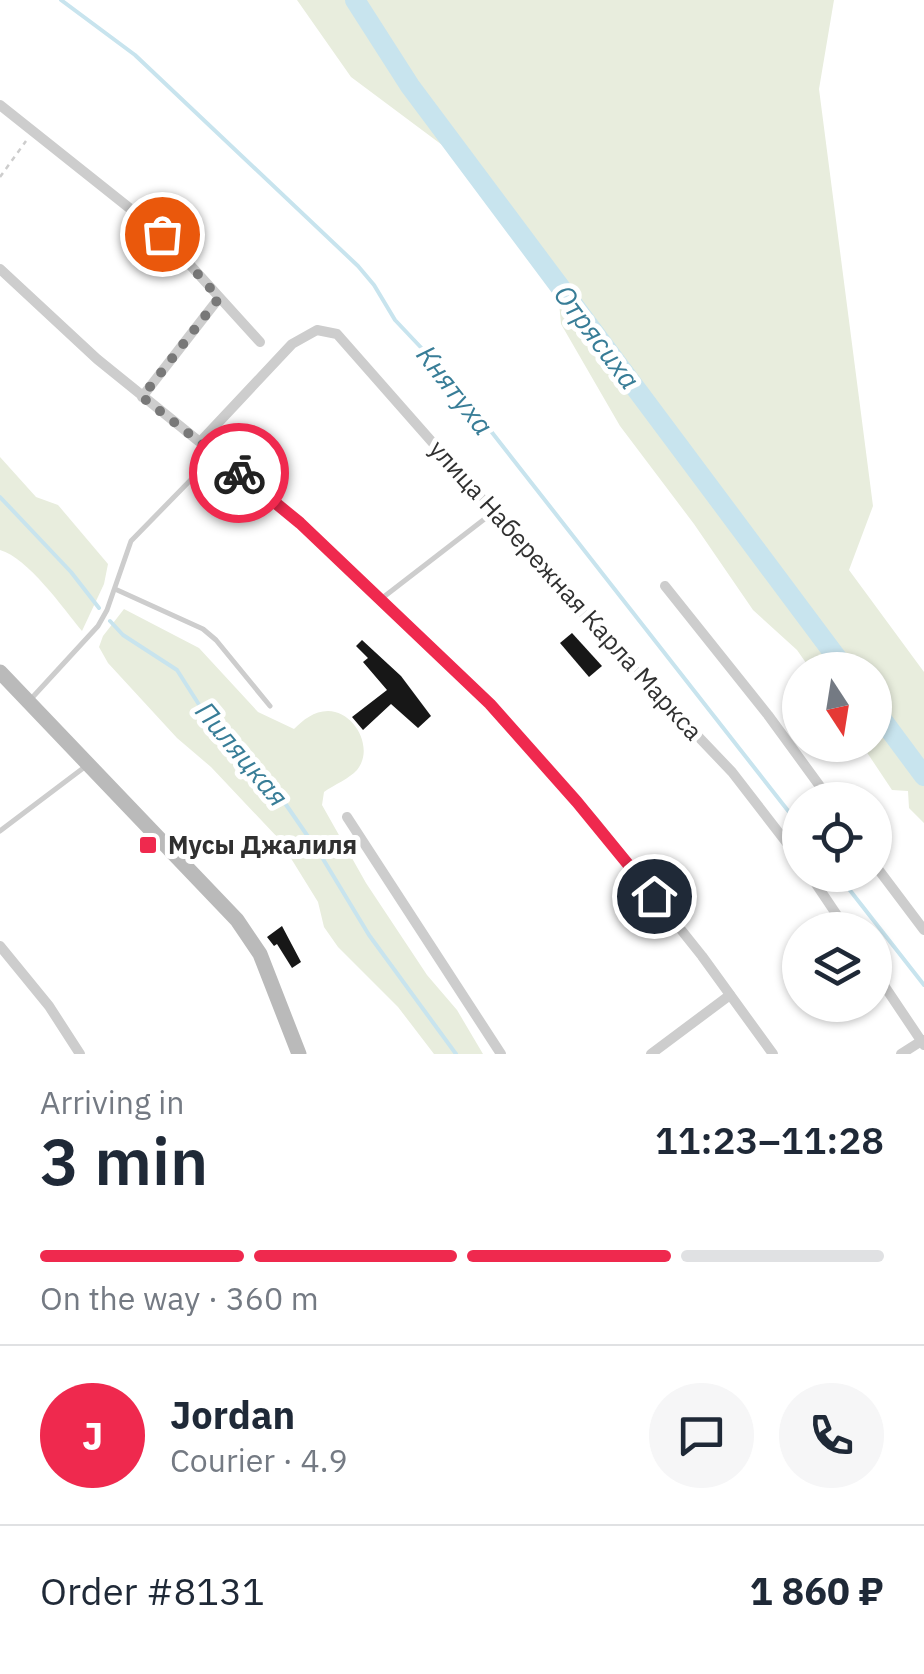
<!DOCTYPE html>
<meta charset="utf-8">
<style>
:root{--surface:#fff;--page:#f6f6f7;--text:#1f2937;--muted:#747a83;--line:#e0e1e3;--accent:#ef294e}
body{margin:0;font-family:"IBM Plex Sans",sans-serif;background:var(--page);color:var(--text);height:100vh;display:flex;flex-direction:column;font-size:38px;white-space:nowrap}
*{box-sizing:border-box;margin:0}
p{font-size:32px;color:var(--muted)}
.icon{flex:none;width:55px;height:55px;fill:none;stroke:currentColor;stroke-width:2;stroke-linecap:round;stroke-linejoin:round}
.map{position:relative;height:1054px;overflow:hidden}
.drawer{display:flex;flex-direction:column;background:var(--surface);flex:1}
.drawer>*{flex:none}
.needle{width:65px;rotate:168deg}
.buttons{position:absolute;left:782px;top:652px;display:grid;gap:20px}
.buttons a{display:grid;place-items:center;width:110px;height:110px;border-radius:50%;background:var(--surface);box-shadow:0 2px 8px #0004;font-size:50px}
.pin{position:absolute;display:grid;place-items:center;width:85px;height:85px;color:#fff;margin:-42px;border:5px solid #fff;border-radius:50%;box-shadow:0 2px 10px #0007}
.courier{position:absolute;display:grid;place-items:center;width:100px;height:100px;margin:-50px;border:8px solid #ef294e;border-radius:50%;background:#fff;color:#222;box-shadow:0 2px 12px #0007}
.head em{font-style:normal;font-weight:600}
.head div{display:flex;flex-direction:column-reverse}
.head{display:flex;align-items:center;justify-content:space-between;height:170px;padding:0 40px}
h1{font-size:65px;font-weight:600;line-height:75px}
.bar{display:grid;grid-template-columns:repeat(4,1fr);gap:15px 10px;align-content:center;height:120px;padding:0 40px}
.bar i{height:12px;border-radius:8px;background:var(--line)}
.bar .selected{background:var(--accent)}
.bar p{grid-column:span 4}
.line{display:flex;align-items:center;gap:25px;padding:0 40px;border-top:2px solid var(--line)}
.line div{flex:1}
.round{display:grid;place-items:center;flex:none;width:105px;height:105px;border-radius:52px;background:var(--page)}
.map>svg:first-child{display:block}
</style>
<div class="map">
<svg width="924" height="1054" viewBox="0 0 924 1054">
<rect width="100%" height="100%" fill="#fff"/>
<g fill="#e8eddd">
<path d="M297,0h537l-15,89 54,417 -24,64 75,102v151l-15,-15 -1,-17 -16,-1 -30,-45h13v-75h-64l-14,-20 -44,-40 -59,-86 -74,-98 -59,-102 -4,-44 -64,-97 -142,-106z"/>
<path d="M0,457l36,40 22,8 50,59 -4,20 -22,47c-19,-23 -54,-73 -82,-81z"/>
<path d="M124,609l75,39 59,64 36,17c9,-9 20,-18 34,-18 26,0 47,37 29,59 -7,8 -23,15 -33,22l-2,13 44,78 61,92 30,35 26,44h-49l-36,-47 -60,-60 -14,-20 -6,-25 -39,-63 -68,-72 -34,-29 -69,-75 -9,-16 4,-11z"/>
</g>
<g fill="none" stroke-linecap="round" stroke-linejoin="round">
<g stroke="#c8e4ee" stroke-width="4">
<path d="M61,0l74,55 223,211 16,19 21,35 52,55 353,451"/>
<path d="M0,497l71,75 28,36"/>
<path d="M110,621l13,14 54,35 35,55 46,39 62,90 49,81 87,119"/>
<path d="M838,875l86,110"/>
</g>
<g stroke="#c8e4ee" stroke-width="20">
<path d="M355,0l55,86 436,584"/>
<path d="M875,710l49,66"/>
</g>
</g>
<g fill="#171717">
<path d="M572,633l30,33 -13,11 -29,-34z"/>
<path d="M362,640l39,36 30,40 -13,12 -27,-24 -28,26 -11,-13 35,-27 -24,-28 5,-4 -12,-12z"/>
<path d="M282,926l19,36 -9,6 -15,-24 -3,2 -7,-9z"/>
</g>
<g fill="none" stroke-linecap="round" stroke-linejoin="round">
<path stroke="#cdcdcd" stroke-width="2.5" stroke-dasharray="5 5" stroke-linecap="butt" d="M0,177l26,-36"/>
<g stroke="#cdcdcd" stroke-width="5">
<path d="M115,589l88,40 13,11 54,66"/>
<path d="M381,599l110,-85"/>
<path d="M30,700l68,-74 9,-16 24,-69 85,-87"/>
<path d="M0,831l86,-65"/>
</g>
<g stroke="#cdcdcd" stroke-width="10">
<path d="M0,105l162,129 98,108"/>
<path d="M0,269l97,90 203,164 190,181 105,118 107,134 71,98"/>
<path d="M142,397l77,-99"/>
<path d="M201,441l91,-97 25,-14 20,4 272,309 123,129 68,88"/>
<path d="M665,586l103,129 62,85"/>
<path d="M347,817l154,237"/>
<path d="M875,865l49,65"/>
<path d="M810,875l37,55"/>
<path d="M0,946l49,60 31,48"/>
<path d="M875,972l49,73"/>
<path d="M651,1054l79,-59"/>
<path d="M901,1054l22,-14"/>
</g>
<path stroke="#bababa" stroke-width="15" d="M0,672l237,248 23,34 39,100"/>
</g>
<g fill="none" stroke-linecap="round" stroke-linejoin="round">
<path stroke="#787878" stroke-width="10" stroke-dasharray="0 18" d="M162,234l57,64 -77,99 97,76"/>
<path stroke="#ef294e" stroke-width="12" d="M239,473l61,50 190,181 87,98 77,94"/>
</g>
<rect fill="#ef294e" stroke="#fff" stroke-width="4" x="138" y="835" width="20" height="20" rx="5"/>
<g text-anchor="middle" stroke-width="10" stroke-linejoin="round" paint-order="stroke">
<g font-size="25" fill="#303030" stroke="#fff">
<text transform="translate(566 590) rotate(48)" y="9">улица Набережная Карла Маркса</text>
</g>
<g font-size="25" font-weight="bold" fill="#303030" stroke="#fff" text-anchor="start">
<text x="168" y="854">Мусы Джалиля</text>
</g>
<g font-size="28" font-style="italic" fill="#387d97" stroke="#fff">
<text transform="translate(597 337) rotate(53)" y="10">Отрясиха</text>
<text transform="translate(455 390) rotate(52)" y="10">Княтуха</text>
<text transform="translate(242 754) rotate(50)" y="10">Пиляцкая</text>
</g>
</g>
</svg>
<div class="buttons">
<a><svg class="needle" viewBox="-14 -14 28 28"><path d="M0-13l5 13h-10z" fill="#e53935"/><path d="M0 13l5-13h-10z" fill="#747a83"/></svg></a>
<a><svg class="icon" aria-label="locate" viewBox="0 0 24 24"><circle cx="12" cy="12" r="6"/><path d="M12 2v4M12 18v4M2 12h4M18 12h4"/></svg></a>
<a><svg class="icon" aria-label="layers" viewBox="0 0 24 24"><path d="M12 4l9 5-9 5-9-5zM3 14l9 5 9-5"/></svg></a>
</div>
<div class="pin" style="left:162px;top:234px;background:#ea580c"><svg class="icon" aria-label="bag" viewBox="0 0 24 24"><path d="M5 8h14l-1 12H6zM9 8a3 3 0 0 1 6 0"/></svg></div>
<div class="pin" style="left:654px;top:896px;background:#1f2937"><svg class="icon" aria-label="home" viewBox="0 0 24 24"><path d="M3 11l9-7 9 7M6 9v11h12V9"/></svg></div>
<div class="courier" style="left:239px;top:473px"><svg class="icon" aria-label="bike" viewBox="0 0 24 24"><circle cx="6" cy="16" r="4"/><circle cx="18" cy="16" r="4"/><path d="M6 16l4-8h5l3 8M10 8l3 8H6M13 5h3"/></svg></div>
</div>
<section class="drawer">
<div class="head"><div><h1>3 min</h1><p>Arriving in</p></div><em>11:23–11:28</em></div>
<div class="bar"><i class="selected"></i><i class="selected"></i><i class="selected"></i><i></i><p>On the way · 360 m</p></div>
<div class="line" style="height:180px"><b class="round" style="background:var(--accent);color:#fff">J</b><div><b>Jordan</b><p>Courier · 4.9</p></div><a class="round"><svg class="icon" aria-label="chat" viewBox="0 0 24 24"><path d="M4 5h16v11H9l-5 4z"/></svg></a><a class="round"><svg class="icon" aria-label="phone" viewBox="0 0 24 24"><path d="M5 4h4l2 5-3 2q2 4 5 5l2-3 5 2v4C11 20 4 13 5 4z"/></svg></a></div>
<div class="line" style="height:130px"><div>Order #8131</div><b>1 860 ₽</b></div>
</section>
